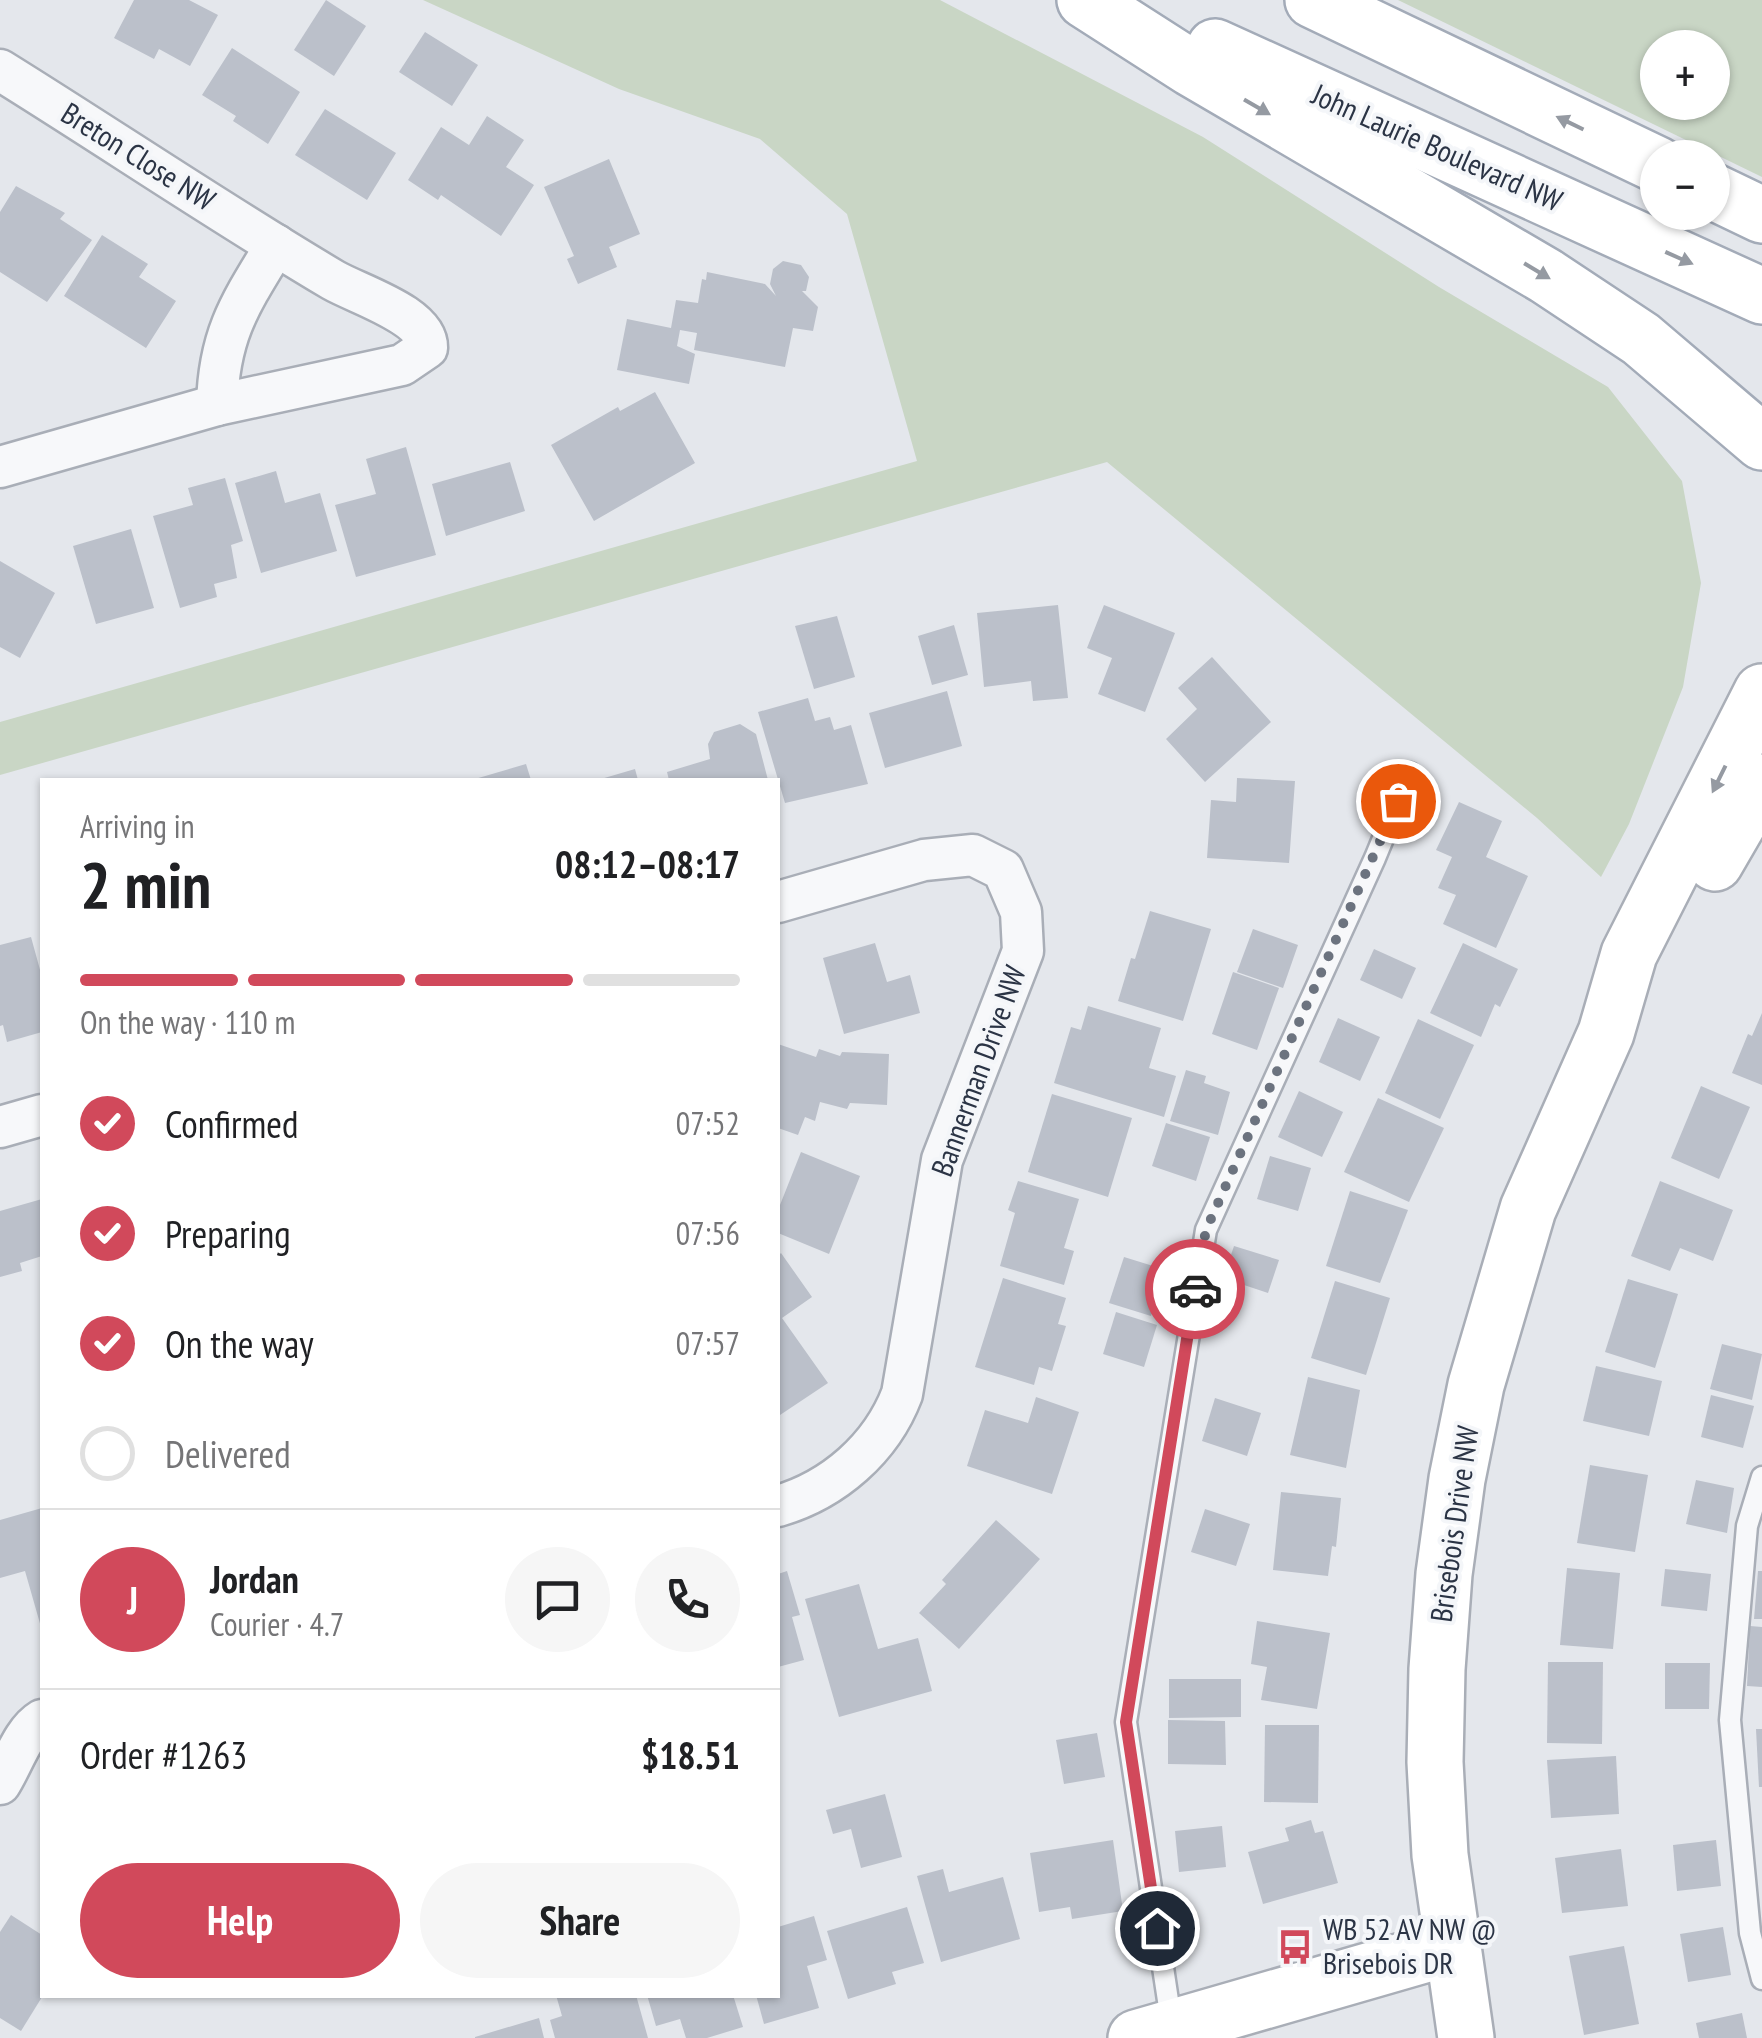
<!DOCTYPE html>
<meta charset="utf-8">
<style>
:root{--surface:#fff;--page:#f6f6f6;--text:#202124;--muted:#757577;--line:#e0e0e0;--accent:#d1495b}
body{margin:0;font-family:"PT Sans Narrow",sans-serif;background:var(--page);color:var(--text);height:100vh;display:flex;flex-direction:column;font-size:38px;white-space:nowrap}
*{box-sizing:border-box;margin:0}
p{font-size:32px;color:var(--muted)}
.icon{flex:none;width:55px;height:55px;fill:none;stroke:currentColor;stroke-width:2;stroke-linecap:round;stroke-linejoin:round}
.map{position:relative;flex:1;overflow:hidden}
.sheet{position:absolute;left:40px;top:778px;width:740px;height:1220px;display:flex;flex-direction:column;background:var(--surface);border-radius:0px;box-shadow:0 2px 8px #0004}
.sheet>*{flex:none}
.tools{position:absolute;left:1640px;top:30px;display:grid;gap:20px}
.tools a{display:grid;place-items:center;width:90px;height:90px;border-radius:50%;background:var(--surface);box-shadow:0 2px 8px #0004;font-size:50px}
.pin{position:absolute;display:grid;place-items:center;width:85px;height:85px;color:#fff;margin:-42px;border:5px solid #fff;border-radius:50%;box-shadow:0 2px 10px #0007}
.courier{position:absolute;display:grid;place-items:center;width:100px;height:100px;margin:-50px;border:8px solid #d1495b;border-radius:50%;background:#fff;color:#222;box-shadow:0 2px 12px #0007}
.overview em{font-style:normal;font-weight:600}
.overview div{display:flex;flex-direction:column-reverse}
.overview{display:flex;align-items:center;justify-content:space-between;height:170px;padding:0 40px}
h1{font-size:65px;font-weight:600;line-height:75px}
.bar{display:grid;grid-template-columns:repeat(4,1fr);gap:15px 10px;align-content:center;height:120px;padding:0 40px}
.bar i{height:12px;border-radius:8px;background:var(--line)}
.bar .current{background:var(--accent)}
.bar p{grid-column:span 4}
.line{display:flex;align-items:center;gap:25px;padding:0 40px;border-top:2px solid var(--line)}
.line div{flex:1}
.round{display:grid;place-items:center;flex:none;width:105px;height:105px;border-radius:52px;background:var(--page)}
ol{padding:0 40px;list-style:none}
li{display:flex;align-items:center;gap:30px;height:110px}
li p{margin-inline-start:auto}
li .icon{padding:10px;border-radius:50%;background:var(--accent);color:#fff;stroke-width:4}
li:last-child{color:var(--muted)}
li i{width:55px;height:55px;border:5px solid var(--line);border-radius:50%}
.cta{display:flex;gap:20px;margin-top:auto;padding:20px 40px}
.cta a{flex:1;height:115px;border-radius:60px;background:var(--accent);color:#fff;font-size:40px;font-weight:600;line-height:115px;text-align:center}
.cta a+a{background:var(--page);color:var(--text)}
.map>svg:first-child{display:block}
</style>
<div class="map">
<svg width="1762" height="2038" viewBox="0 0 1762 2038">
<rect width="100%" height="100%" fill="#e4e7ec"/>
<g fill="#c9d6c5" fill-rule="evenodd">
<path d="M423,0h517l263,137 236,150 169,100 74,94 19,102 -18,104 -54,137 -28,53 -64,-59 -430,-356 -1107,313v-53l917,-261 -70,-247 -87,-75 -141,-50z"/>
<path d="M1398,0h364v177zM1658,48h54v54h-54z"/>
</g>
<g fill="#bbc0ca">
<path d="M134,0h55l29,15 -28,51 -31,-17 -5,10 -40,-21z"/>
<path d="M326,0l40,26 -32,50 -40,-26z"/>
<path d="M425,32l53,33 -26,41 -53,-34z"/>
<path d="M232,48l68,44 -32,52 -35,-23 3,-5 -34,-21z"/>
<path d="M325,109l71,44 -29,47 -72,-45z"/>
<path d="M487,116l37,24 -18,27 28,18 -33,51 -60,-41 -3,5 -30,-20 33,-53 28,18z"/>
<path d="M609,159l31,75 -31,13 8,20 -39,17 -11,-25 7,-3 -30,-69z"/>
<path d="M16,186l49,27 -5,6 32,21 -45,62 -47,-30v-60z"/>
<path d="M102,235l46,29 -9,13 37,24 -30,47 -82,-52z"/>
<path d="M783,261l18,4 8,12 -3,14h-4l16,16 -5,24 -20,-3 -8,39 -91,-17 3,-17 -17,-3 -3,16 18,8 -6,30 -72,-14 10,-51 44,9 5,-28 22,3 4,-24 4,1 1,-8 58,12 11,12 -6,-12 3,-15z"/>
<path d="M655,392l40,71 -101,58 -43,-76 67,-38 2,4z"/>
<path d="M406,447l30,108 -80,22 -21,-72 41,-11 -10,-35z"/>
<path d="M510,462l15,49 -79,25 -14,-52z"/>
<path d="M276,471l9,32 35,-10 17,58 -76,22 -26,-90z"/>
<path d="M225,478l18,63 -12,4 6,33 -23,6 3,13 -37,11 -27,-92 40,-11 -5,-17z"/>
<path d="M131,529l23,79 -58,16 -23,-78z"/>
<path d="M0,561l55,32 -35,65 -20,-11z"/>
<path d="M1058,605l10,93 -35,3 -2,-20 -47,6 -7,-74z"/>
<path d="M1104,605l71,28 -30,79 -47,-18 14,-36 -25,-10z"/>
<path d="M837,616l18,61 -41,12 -19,-63z"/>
<path d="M954,625l14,50 -36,10 -14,-49z"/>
<path d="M1212,657l59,65 -66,60 -39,-43 31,-30 -19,-21z"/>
<path d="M947,691l15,55 -77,22 -16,-55z"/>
<path d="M808,698l7,23 15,-4 4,13 17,-5 17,59 -83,19 -27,-91z"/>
<path d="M740,724l16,10 12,46h-99l-2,-8 43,-13 -2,-15 6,-12z"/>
<path d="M526,764l5,16h-56v-1z"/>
<path d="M635,769l3,11h-37v-1z"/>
<path d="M1237,778l58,3 -6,82 -82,-5 4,-58 25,2z"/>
<path d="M1459,802l43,19 -16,36 42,19 -32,72 -53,-24 13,-29 -18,-7 14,-31 -16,-7z"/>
<path d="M1150,911l61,18 -28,92 -65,-20 13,-43 4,1z"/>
<path d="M1253,929l45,16 -15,43 -46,-16z"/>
<path d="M31,937l11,40v55l-35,10 -4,-17 -3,1v-81z"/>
<path d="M875,943l12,39 23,-7 10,38 -76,21 -21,-76z"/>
<path d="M1463,943l55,26 -18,38 -5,-3 -14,33 -51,-24z"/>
<path d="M1374,949l42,19 -14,31 -42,-19z"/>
<path d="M1233,972l46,16 -22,62 -45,-16z"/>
<path d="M1088,1006l73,22 -12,40 27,8 -12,41 -110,-34 17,-56 10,3z"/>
<path d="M1762,1013v72l-30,-12 16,-39 4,2z"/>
<path d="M1338,1018l42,19 -20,44 -41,-19z"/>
<path d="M1418,1019l56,26 -34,74 -55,-26z"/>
<path d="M778,1044l38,13 3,-8 21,7 2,-4 47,2 -2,51 -37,-2 -3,6 -27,-7 -5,19 -10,-4 -7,18 -20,-7z"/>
<path d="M1186,1070l20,6 -2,7 26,9 -12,43 -48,-14z"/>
<path d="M1701,1086l49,21 -31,72 -48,-21z"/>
<path d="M1299,1091l44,21 -21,45 -44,-20z"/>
<path d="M1052,1094l80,24 -24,79 -80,-25z"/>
<path d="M1378,1098l66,30 -35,74 -65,-30z"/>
<path d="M1166,1123l44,14 -14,44 -44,-15z"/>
<path d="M801,1152l59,24 -31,78 -51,-21v-23z"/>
<path d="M1270,1156l41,12 -13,43 -41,-12z"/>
<path d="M1018,1181l61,18 -15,49 10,3 -10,34 -64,-19 15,-53 -7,-3z"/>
<path d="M1660,1181l73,29 -20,51 -33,-13 -10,23 -39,-15z"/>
<path d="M1350,1191l58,19 -28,73 -54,-17z"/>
<path d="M42,1199v57l-22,7 2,8 -22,6v-66z"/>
<path d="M1234,1246l45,14 -11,33 -45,-15z"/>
<path d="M781,1253l31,44 -30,21 46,65 -48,32 -2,-4v-155z"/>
<path d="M1124,1257l42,13 -15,46 -42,-13z"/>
<path d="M1003,1278l63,20 -8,26 8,2 -14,45 -13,-4 -5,18 -59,-18z"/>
<path d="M1628,1279l50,15 -23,74 -50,-16z"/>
<path d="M1335,1281l55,17 -24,77 -55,-17z"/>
<path d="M1116,1312l41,13 -13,42 -41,-13z"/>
<path d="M1722,1344l40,10 -10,46 -42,-11z"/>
<path d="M1596,1366l66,15 -13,55 -66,-15z"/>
<path d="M1308,1377l52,13 -14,78 -56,-13z"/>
<path d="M1711,1395l43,11 -11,42 -42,-11z"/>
<path d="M1036,1397l43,15 -27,82 -85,-28 18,-56 43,13z"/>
<path d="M1215,1398l46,15 -14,43 -45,-15z"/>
<path d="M1590,1465l58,10 -13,77 -58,-9z"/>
<path d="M1696,1480l38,8 -7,45 -41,-9z"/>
<path d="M1281,1492l60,6 -5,49 -4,-1 -4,30 -55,-6z"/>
<path d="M42,1508v119h-1l-16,-56 -25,7v-58z"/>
<path d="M1205,1509l45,15 -14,42 -45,-14z"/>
<path d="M996,1520l44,39 -81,90 -40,-36 27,-29 -4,-4z"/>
<path d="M1567,1568l53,5 -7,76 -53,-4z"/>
<path d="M1665,1569l46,5 -4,37 -46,-5z"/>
<path d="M787,1571l13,44 -8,2 12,43 -26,7v-93z"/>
<path d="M1758,1571h4v48h-8z"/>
<path d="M859,1584l19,65 40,-11 14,53 -93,26 -34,-118z"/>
<path d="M1257,1621l73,12 -13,76 -56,-9 6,-33 -16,-3z"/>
<path d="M1750,1626l12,1v60l-15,-1z"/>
<path d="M1548,1662h55l-1,82 -55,-1z"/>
<path d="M1665,1663h45l-1,46h-44z"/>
<path d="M1169,1679h72v38l-72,1z"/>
<path d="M1168,1720l57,1 1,44 -58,-1z"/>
<path d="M1265,1725h54l-1,78 -54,-1z"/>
<path d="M1756,1729h6v58h-3z"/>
<path d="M1097,1733l8,44 -41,7 -8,-44z"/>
<path d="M1616,1756l3,58 -68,4 -4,-58z"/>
<path d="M885,1794l17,63 -41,11 -10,-39 -18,5 -7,-24z"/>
<path d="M1311,1820l4,13 8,-2 15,52 -75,21 -15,-52 41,-11 -4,-13z"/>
<path d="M1222,1826l4,41 -47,5 -4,-41z"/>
<path d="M1113,1840l10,71 -51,8 -2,-12 -31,5 -9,-59z"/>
<path d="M1716,1840l5,46 -44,5 -4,-46z"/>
<path d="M1621,1849l7,57 -66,7 -7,-55z"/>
<path d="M943,1869l6,23 54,-15 17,62 -79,23 -24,-86z"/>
<path d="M907,1907l17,56 -32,9 4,12 -48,15 -21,-68z"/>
<path d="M11,1915l31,20v62l-21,34 -21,-13v-86z"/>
<path d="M814,1916l13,44 -20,6 12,42 -55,16 -8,-29h22v-68z"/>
<path d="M1723,1927l8,48 -43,7 -8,-48z"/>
<path d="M1624,1946l15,78 -55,11 -15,-79z"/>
<path d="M556,1995h80l12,43h-93l-5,-18 12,-4z"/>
<path d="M647,1995h86l10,32 -36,11h-21l-6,-19 -24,7z"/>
<path d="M1742,2013l5,25h-48l-3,-15z"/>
<path d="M539,2018l5,20h-69v-1z"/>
</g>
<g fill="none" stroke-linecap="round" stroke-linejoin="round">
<defs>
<g id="lane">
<path d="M1762,1477l-15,49 -17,194 20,213 12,46"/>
<path d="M1172,2027l-46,-305 80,-492 169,-372 35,-85"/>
</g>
<g id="street">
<path d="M0,70c111,69 220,143 333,210 26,15 95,35 94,68l-25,17 -185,40 -217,62"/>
<path d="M217,405c2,-71 23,-101 59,-160"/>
<path d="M778,902l146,-42 49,-5 30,15 18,42 2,39 -81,209 -40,234c-21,55 -69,96 -124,112"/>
<path d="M0,1127l42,-12"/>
<path d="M0,1784c13,-20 22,-52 42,-64"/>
</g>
<g id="secondary">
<path d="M1715,863l47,-81"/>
<path d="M1136,2038l315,-91"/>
<path d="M1466,2038l-26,-183 -5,-93 2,-93 7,-95 13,-95 19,-94 52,-176 78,-176 23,-79 133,-262"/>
</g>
<g id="primary">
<path d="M1085,0l106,68 355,208 95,63 121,103"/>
<path d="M1313,0l345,165"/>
<path d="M1215,47l547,249"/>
<path d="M1712,191l50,24"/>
</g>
</defs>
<use href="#lane" stroke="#a9aeb7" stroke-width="25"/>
<use href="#street" stroke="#a9aeb7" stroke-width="45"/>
<use href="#secondary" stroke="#a9aeb7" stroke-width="60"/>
<use href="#primary" stroke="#a3abb8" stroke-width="60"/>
<use href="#lane" stroke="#f7f8fa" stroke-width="20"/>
<use href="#street" stroke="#f7f8fa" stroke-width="40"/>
<use href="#secondary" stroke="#fff" stroke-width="55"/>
<use href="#primary" stroke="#fff" stroke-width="55"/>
</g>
<defs><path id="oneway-solid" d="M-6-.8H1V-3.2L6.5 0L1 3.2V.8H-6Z" transform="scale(2.5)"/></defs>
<g fill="#959aa2">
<use href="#oneway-solid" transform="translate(1257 107) rotate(30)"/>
<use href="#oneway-solid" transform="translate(1570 123) rotate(-154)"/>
<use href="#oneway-solid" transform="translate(1679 258) rotate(24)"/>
<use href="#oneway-solid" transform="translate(1537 271) rotate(31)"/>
<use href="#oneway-solid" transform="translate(1719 779) rotate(116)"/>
</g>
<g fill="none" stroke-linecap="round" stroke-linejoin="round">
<path stroke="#6c737f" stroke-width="10" stroke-dasharray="0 18" d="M1195,1289l11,-59 192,-429"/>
<path stroke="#d1495b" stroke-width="12" d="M1157,1928l-31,-206 69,-433"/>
</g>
<defs>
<symbol id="bus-bare" viewBox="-9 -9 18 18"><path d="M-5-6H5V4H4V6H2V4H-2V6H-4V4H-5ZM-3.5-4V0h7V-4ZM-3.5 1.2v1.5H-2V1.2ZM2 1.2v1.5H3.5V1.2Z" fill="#d1495b" stroke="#f4f6f9" stroke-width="2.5" paint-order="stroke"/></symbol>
</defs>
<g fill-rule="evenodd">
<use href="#bus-bare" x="1270" y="1922" width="50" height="50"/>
</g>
<g text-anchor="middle" stroke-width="8" stroke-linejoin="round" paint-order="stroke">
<g font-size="30" fill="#2b3445" stroke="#f4f6f9">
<text transform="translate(1437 148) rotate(24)" y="10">John Laurie Boulevard NW</text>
<text transform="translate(138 157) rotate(32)" y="10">Breton Close NW</text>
<text transform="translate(979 1071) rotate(-70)" y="10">Bannerman Drive NW</text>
<text transform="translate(1455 1524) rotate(-82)" y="10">Brisebois Drive NW</text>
</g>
<g font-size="30" fill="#2b3445" stroke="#f4f6f9" text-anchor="start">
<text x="1323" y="1940">WB 52 AV NW @<tspan x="1323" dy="34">Brisebois DR</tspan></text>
</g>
</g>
</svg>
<div class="tools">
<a>+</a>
<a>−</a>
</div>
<div class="pin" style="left:1398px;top:801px;background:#ea580c"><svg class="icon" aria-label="bag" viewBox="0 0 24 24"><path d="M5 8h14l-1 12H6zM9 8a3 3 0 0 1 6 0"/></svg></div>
<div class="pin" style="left:1157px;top:1928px;background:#1f2937"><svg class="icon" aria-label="home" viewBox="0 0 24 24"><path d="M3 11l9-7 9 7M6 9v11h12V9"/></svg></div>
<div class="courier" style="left:1195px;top:1289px"><svg class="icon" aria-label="car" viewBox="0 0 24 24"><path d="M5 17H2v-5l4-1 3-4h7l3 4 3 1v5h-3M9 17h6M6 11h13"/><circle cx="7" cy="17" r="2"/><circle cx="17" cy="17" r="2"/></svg></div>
<section class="sheet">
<div class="overview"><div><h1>2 min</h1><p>Arriving in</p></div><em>08:12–08:17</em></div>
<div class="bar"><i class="current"></i><i class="current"></i><i class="current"></i><i></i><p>On the way · 110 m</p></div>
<ol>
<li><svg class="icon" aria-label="check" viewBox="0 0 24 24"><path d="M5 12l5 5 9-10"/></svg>Confirmed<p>07:52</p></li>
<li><svg class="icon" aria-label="check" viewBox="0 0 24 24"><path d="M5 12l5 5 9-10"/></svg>Preparing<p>07:56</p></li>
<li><svg class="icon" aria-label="check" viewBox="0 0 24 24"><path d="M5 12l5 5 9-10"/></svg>On the way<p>07:57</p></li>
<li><i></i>Delivered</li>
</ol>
<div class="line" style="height:180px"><b class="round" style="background:var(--accent);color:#fff">J</b><div><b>Jordan</b><p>Courier · 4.7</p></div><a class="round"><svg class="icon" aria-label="chat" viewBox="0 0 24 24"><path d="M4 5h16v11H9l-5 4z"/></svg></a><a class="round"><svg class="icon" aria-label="phone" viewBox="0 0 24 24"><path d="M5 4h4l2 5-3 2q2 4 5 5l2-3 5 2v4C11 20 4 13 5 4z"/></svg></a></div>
<div class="line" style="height:130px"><div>Order #1263</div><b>$18.51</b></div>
<div class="cta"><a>Help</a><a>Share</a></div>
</section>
</div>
